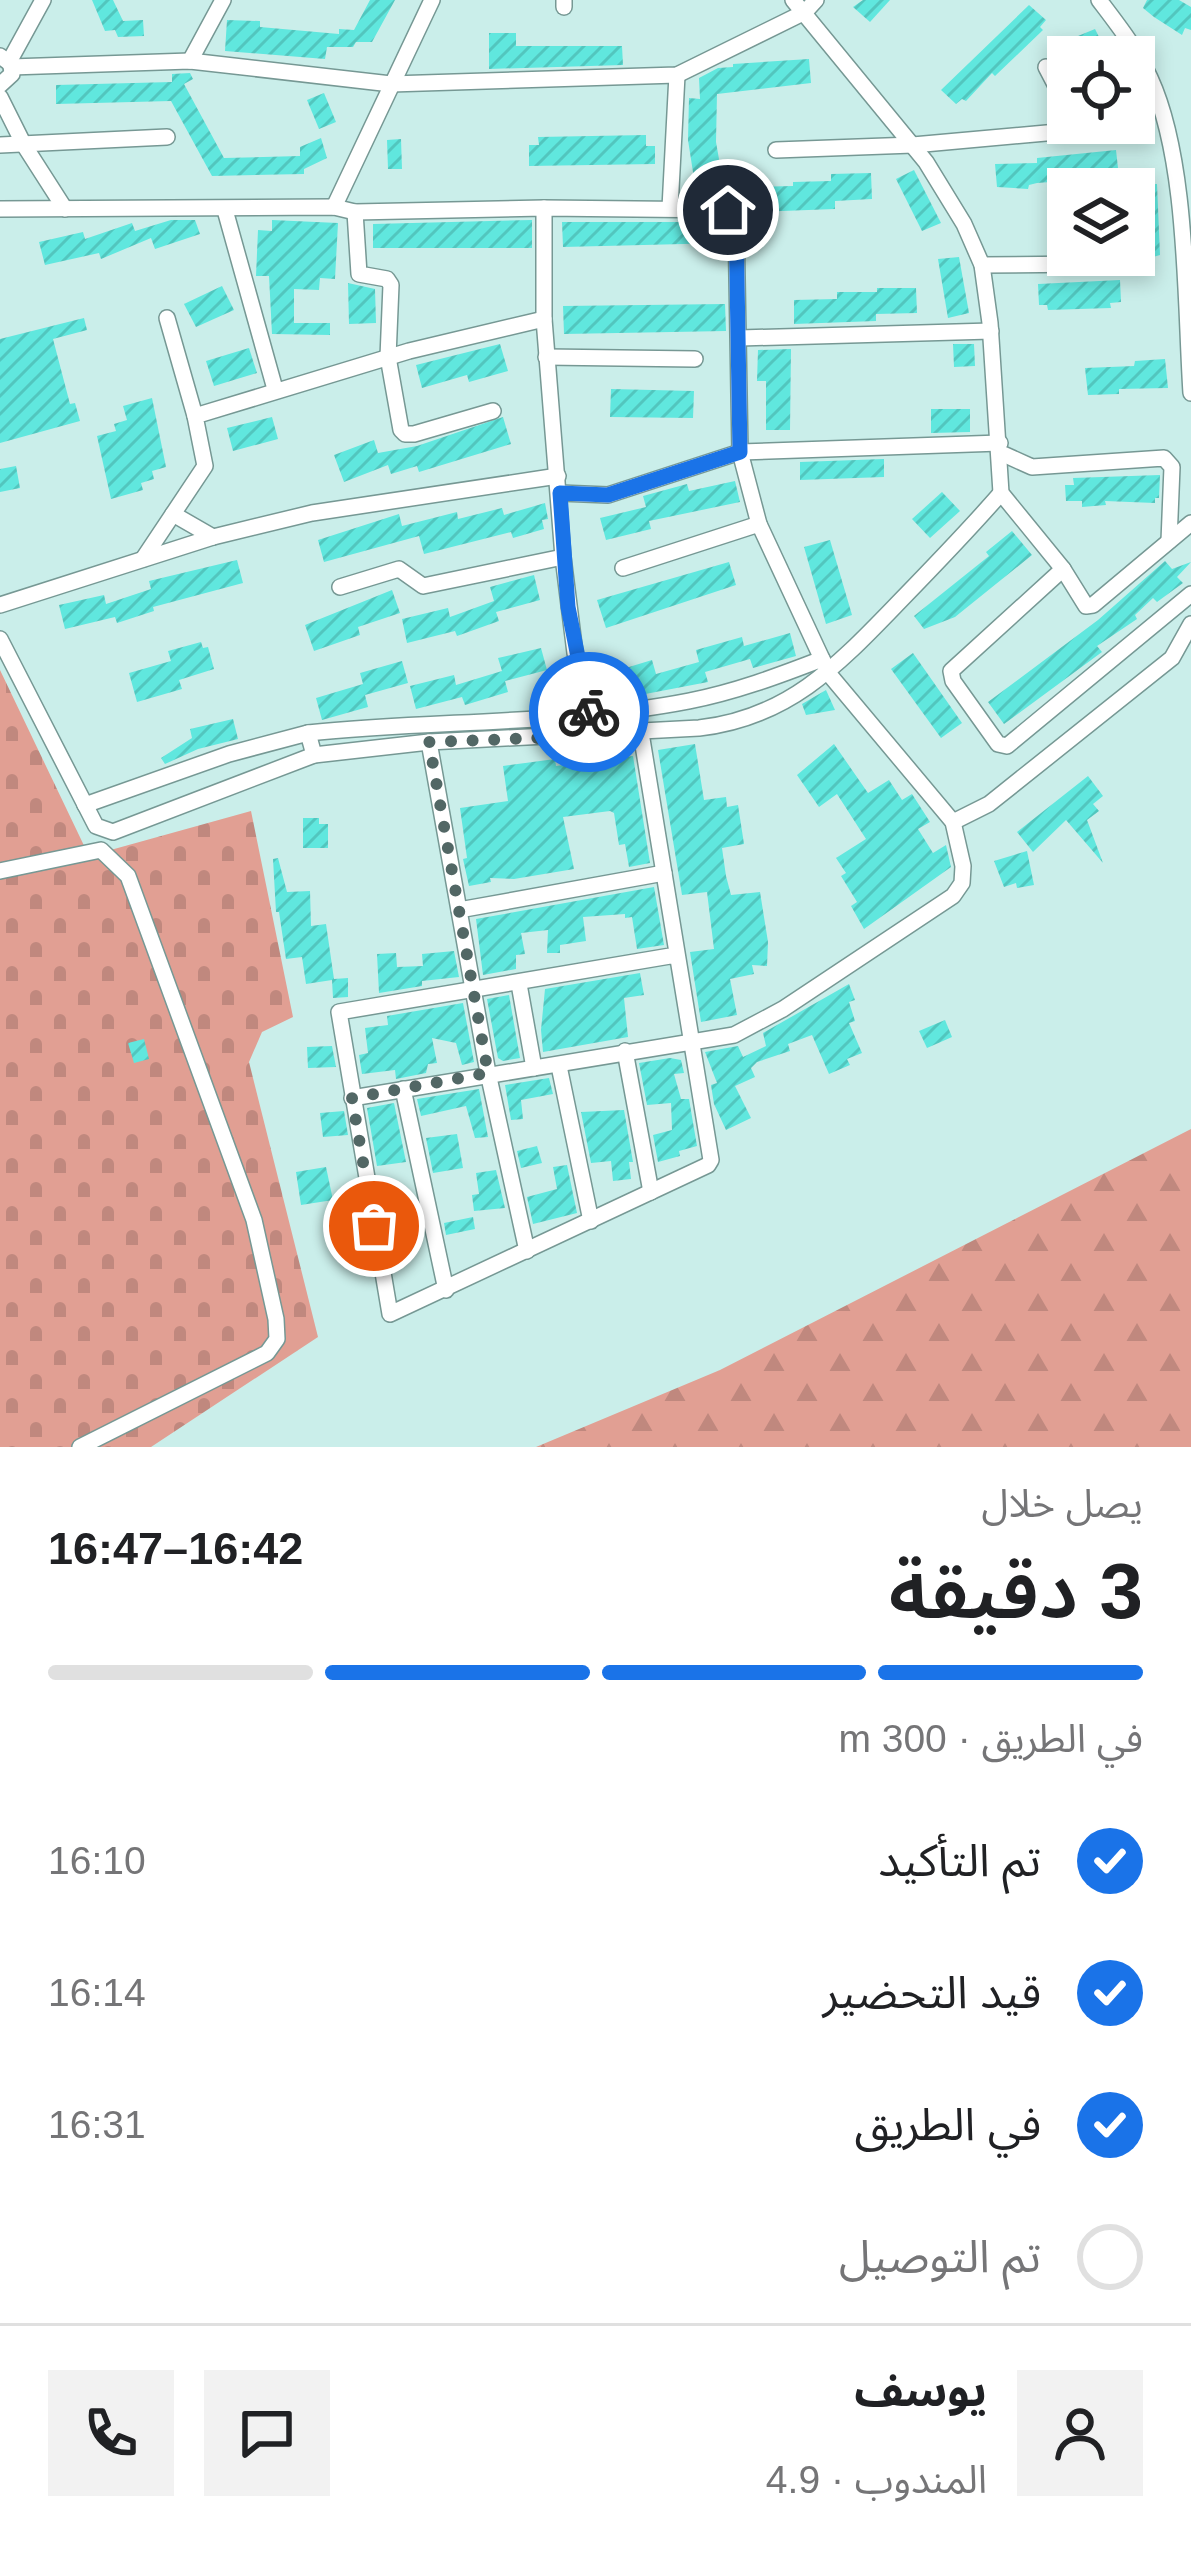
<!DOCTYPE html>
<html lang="ar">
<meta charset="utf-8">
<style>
:root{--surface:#fff;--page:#f2f2f2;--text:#202124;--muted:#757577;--line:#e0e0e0;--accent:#1a73e8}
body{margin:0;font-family:Helvetica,"Noto Sans Arabic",sans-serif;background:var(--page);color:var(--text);direction:rtl;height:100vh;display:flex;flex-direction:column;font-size:45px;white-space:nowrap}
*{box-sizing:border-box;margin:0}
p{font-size:39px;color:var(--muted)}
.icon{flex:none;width:66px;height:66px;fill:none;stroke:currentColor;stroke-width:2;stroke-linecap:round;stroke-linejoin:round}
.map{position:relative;height:1447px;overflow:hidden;direction:ltr}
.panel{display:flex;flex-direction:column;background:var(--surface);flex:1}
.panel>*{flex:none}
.controls{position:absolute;left:1047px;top:36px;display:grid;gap:24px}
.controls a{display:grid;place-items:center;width:108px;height:108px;border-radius:0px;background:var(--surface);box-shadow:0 6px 18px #0003;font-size:60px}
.pin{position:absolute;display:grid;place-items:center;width:102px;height:102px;color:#fff;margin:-51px;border:6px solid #fff;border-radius:50%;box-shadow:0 3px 12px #0007}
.courier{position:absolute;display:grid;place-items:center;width:120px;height:120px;margin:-60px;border:9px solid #1a73e8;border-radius:50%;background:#fff;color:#222;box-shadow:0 3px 15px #0007}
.overview em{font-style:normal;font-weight:600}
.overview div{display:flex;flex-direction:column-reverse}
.overview{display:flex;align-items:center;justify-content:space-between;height:204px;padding:0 48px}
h1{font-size:78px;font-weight:600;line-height:90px}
.bar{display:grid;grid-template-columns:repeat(4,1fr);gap:18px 12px;align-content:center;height:144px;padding:0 48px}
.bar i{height:15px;border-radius:9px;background:var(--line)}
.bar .on{background:var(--accent)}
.bar p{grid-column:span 4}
.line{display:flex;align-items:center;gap:30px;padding:0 48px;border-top:3px solid var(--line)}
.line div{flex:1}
.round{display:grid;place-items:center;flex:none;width:126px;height:126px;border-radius:0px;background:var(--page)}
ol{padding:0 48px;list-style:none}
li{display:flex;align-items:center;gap:36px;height:132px}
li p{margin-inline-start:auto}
li .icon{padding:12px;border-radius:50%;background:var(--accent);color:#fff;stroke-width:4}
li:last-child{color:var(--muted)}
li i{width:66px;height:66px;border:6px solid var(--line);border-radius:50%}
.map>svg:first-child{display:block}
</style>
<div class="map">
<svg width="1191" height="1447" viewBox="0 0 1191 1447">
<defs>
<pattern id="forest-firs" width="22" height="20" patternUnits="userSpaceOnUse" patternTransform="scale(3)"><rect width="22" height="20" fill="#e19f93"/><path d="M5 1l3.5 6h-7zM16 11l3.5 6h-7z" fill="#c0887e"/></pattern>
<pattern id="cemetery-stones" width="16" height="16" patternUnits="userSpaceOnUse" patternTransform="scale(3)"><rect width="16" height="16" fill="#e19f93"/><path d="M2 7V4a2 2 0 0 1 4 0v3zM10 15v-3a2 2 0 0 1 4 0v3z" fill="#c0887e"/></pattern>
<pattern id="building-hatch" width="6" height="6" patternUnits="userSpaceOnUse" patternTransform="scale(3)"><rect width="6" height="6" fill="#60e7de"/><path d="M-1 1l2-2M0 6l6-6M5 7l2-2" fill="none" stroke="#52c6be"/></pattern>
</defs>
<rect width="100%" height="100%" fill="#caeeea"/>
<path fill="url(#forest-firs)" d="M1191,1129v318h-655l184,-77z"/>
<path fill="url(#cemetery-stones)" d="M0,670l89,186 162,-45 42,206 -31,15 -13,30 69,275 -167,110h-151z"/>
<g fill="url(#building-hatch)">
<path d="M92,0h21l10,21 20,-1 1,16 -26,1 -3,-7 -10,1z"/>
<path d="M370,0h25l-23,42h-16l-3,5h-26l-2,12 -100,-8 2,-31 33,1v6l79,7v-5l15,1z"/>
<path d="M863,0h27l-20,22 -17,-15z"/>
<path d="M1147,0h32l12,7v23l-6,-2 -3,7 -28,-18 -11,-9z"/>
<path d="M1029,5l17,15 -6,7 3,3 -48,46 -3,-3 -26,28 -4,-2 -6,5 -15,-14z"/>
<path d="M1095,29l14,28h-24l-8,-12 4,-1 -3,-8z"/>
<path d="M489,33h27v13h106l1,19 -134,4z"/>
<path d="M809,59l2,24 -94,11 -1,48 7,40 -28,3 -7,-45 1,-42 11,1 -1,-21 19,-10 15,-1v-3z"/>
<path d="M190,73l3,6 -9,5 40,74 76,-2v-9l21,-9 6,20 -23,11v5l-92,2 -41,-75 -115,3v-19l116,-3v-8z"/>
<path d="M324,93l12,29 -17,7 -12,-29z"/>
<path d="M646,135v11h9v18l-126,2v-21h10l-1,-8z"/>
<path d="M401,139l1,30h-14l-1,-29z"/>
<path d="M1116,150l3,27 -82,6 -8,2 -1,4 -31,-2 -2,-23 42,-1v-5z"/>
<path d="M914,170l27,53 -19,8 -26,-52z"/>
<path d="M871,173l1,26 -37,2v8l-81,3 -1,-25 40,-1v-4l38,-1v-7z"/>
<path d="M1130,177h22l1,7h4l3,71 -7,2 1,16 -21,1 1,-85h-4z"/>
<path d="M171,220h24l5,14 -45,15 -4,-11 -50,21 -2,-6 -54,12 -6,-23 44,-10 2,7 47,-16 3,8z"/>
<path d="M272,220l66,3 -3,56 -15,-1 -1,12 -25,-1v34h36v12l-58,-1 -3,-58h-13l2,-46 14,1z"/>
<path d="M532,220v28h-159v-24z"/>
<path d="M562,222h160l2,21 -161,4z"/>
<path d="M959,257l10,56 -21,5 -10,-59z"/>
<path d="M1120,280l1,22 -11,1 1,5 -63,2 -1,-5h-8l-1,-21z"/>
<path d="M348,283l27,6 1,34 -27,1z"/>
<path d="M222,286l12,24 -38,17 -12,-23z"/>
<path d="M877,288h39l1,25 -41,1v7l-82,3v-24l43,-1v-7h40z"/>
<path d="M725,304l1,27 -162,3 -1,-28z"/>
<path d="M84,318l3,12 -34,9 17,65 5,-1 5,18 -80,22v-104z"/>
<path d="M500,344l8,27 -39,11 -2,-7 -45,13 -6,-23z"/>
<path d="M953,344h21l1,22 -21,1z"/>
<path d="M249,348l8,25 -43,13 -8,-25z"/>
<path d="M791,349l-1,81h-24v-49h-9l1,-31z"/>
<path d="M1165,359l3,29 -49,1v5l-31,1 -3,-27 49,-2 1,-5z"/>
<path d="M611,389l83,2 -1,27 -83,-1z"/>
<path d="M152,398l14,69 -14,4 2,8 -13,4 2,7 -32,9 -14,-63 19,-5 -2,-7 13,-4 -4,-14z"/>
<path d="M931,409h39v23l-39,1z"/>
<path d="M272,417l6,22 -45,12 -6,-23z"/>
<path d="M503,417l8,27 -92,28 -2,-6 -26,8 -3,-9 -44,17 -10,-27 40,-15 4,13 39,-7z"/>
<path d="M884,459v18l-84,3v-18z"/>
<path d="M16,466l4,22 -20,4v-23z"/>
<path d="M1160,475l-1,23h-4v5l-50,-2 1,4 -24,2v-6h-16l-1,-16h9l-1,-7z"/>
<path d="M735,481l5,21 -91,19 2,8 -45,11 -6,-22 46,-11 -3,-11 44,-12 2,7z"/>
<path d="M942,492l18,19 -30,27 -18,-19z"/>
<path d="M545,503l3,16 -6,1 2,9 -31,9 -2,-6 -87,22 -5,-18 -95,26 -6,-22 81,-26 3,12 55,-14 1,7 44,-11 2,7z"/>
<path d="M1012,531l20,24 -77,62 -31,12 -10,-13 75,-60 -3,-4z"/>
<path d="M830,540l22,75 -26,9 -22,-77z"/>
<path d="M237,560l6,23 -90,24 1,4 -37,12 -2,-6 -50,12 -6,-24 45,-10 2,9 45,-15 -2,-8z"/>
<path d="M1165,561l7,8 19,-7 -14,15 6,6 -26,19 -4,-4 -18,17 2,4 -40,27 5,6 -98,72 -16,-22 110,-82z"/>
<path d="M729,562l7,23 -130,43 -9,-28z"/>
<path d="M534,575l6,25 -44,12 3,9 -42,15 -2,-5 -48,12 -5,-24 46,-11 2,9 44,-16 -4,-14z"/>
<path d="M392,590l8,23 -42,14 2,8 -46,16 -9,-26z"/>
<path d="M790,633l6,23 -43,12 -3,-9 -45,13 3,10 -94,18 -8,-26 46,-14 4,14 43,-12 -3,-12 46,-13 2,9z"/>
<path d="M201,642l2,6 5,-1 6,22 -35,11 3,9 -45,13 -8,-29 42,-12 -3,-10z"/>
<path d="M541,648l6,22 -42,11 3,11 -43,13 -3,-8 -46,12 -6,-23 44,-11 2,10 46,-14 -4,-13z"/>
<path d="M913,653l49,70 -21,15 -50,-69z"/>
<path d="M402,661l6,22 -43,12 3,12 -46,13 -6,-22 47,-14 -3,-11z"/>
<path d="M826,690l9,20 -29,5 -4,-11z"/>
<path d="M233,719l5,20 -40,10 -33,15 -4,-6 31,-20 -2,-9z"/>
<path d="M695,744l9,56 22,-3 1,10 11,-2 6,39 -22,4 4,28 5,19 29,-3 8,50 -1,24 -15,-1 2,9 -24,5 7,36 -36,7 -11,-70 24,-3 -7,-57 -25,3 -24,-145z"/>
<path d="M834,744l34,49 21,-13 13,20 10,-6 18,28 -12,7 15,24 13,-8 5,22 -87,62 -13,-23 6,-4 -16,-26 5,-3 -10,-15 30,-19 -29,-45 -18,13 -22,-32z"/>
<path d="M633,756l17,107 -21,4 -4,-23 -6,1 -5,-32 -4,-2 -47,6 11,52 -60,10 -24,-1 1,4 -22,4 -6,-27 4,-1 -7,-50 48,-7 -5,-35 52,-7 1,7z"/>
<path d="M1088,776l15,20 -10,8 6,7 -12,9 16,43 -37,-43 -33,32 -16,-20z"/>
<path d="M303,818h16v6h9v24h-25z"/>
<path d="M1027,851l7,34 -17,3 -1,-5 -12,4 -10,-26z"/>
<path d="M278,858l9,34 23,-1 1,35 15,-2 8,55 14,-1v19l-15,1 -1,-18 -26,4 -4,-27 -16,2 -7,-47h-3l-3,-53z"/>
<path d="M654,887l10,58 -27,4 -5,-32 -7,1v-4l-42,3 3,24 -26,4v8h-13l1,-23 -27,3 4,21 -9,1v14l-33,6 -7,-56z"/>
<path d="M454,951l5,26 -37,4v5l-43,7 -2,-39 19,-1 1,14 26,-1 -1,-12z"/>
<path d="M640,973l4,22 -20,3 4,39 -85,15 -2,-22 4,-41z"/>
<path d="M849,984l6,16 -6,2 6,19 -6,2 13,30 -15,6 3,6 -21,9 -17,-39 -24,9 2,7 -33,11 -6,6 4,9 -20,9 16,32 -25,12 -12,-26 -3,-19 6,-2 -12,-31 33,-6 5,11 23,-11 -3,-13z"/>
<path d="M509,995l11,63 -17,3 -5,-3 -11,-59z"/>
<path d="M463,1003l11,59 -12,3 -6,-22 -24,-5 5,25 -9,1 -2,9 -30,6 -1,-9 -33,4 -3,-19 9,-2 -3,-25 23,-3 -1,-9z"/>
<path d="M945,1020l7,17 -25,11 -8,-17z"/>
<path d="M144,1039l5,20 -15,4 -6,-20z"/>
<path d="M332,1046l4,21 -28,1 -1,-21z"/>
<path d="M670,1058l11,2 3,13 -10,1 7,25h8l8,47 -18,5 1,5 -22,6 -5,-27 19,-5 -1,-27 -24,2 -8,-42z"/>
<path d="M549,1078l4,16 -32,6 2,19 -12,1 -6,-35z"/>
<path d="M479,1089l9,48 -13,1 -9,-32 -45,10 -4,-17z"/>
<path d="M394,1103l12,59 -29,4 -10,-58z"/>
<path d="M624,1110l9,52h-4l2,17 -18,2 -2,-20 -20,2 -10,-51z"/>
<path d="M344,1111l4,24 -25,2 -3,-24z"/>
<path d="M457,1134l6,34 -30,5 -7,-35z"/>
<path d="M537,1146l5,17 -21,5 -4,-17z"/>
<path d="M567,1165l10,48 -44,11 -6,-27 30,-8 -4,-22z"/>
<path d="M326,1167l7,33 -32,5 -5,-33z"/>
<path d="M496,1170l9,38 -31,3 -2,-16 7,-1 -3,-21z"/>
<path d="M357,1192l2,13 -24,4 -2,-14z"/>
<path d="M473,1217l2,12 -29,6 -2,-12z"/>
</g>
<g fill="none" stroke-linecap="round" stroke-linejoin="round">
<defs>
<g id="minor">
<path d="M793,0l133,162 38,62 18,41 8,58 11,170 62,76 23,37 7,-1 98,-82"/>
<path d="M1099,0c19,25 38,49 51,78 38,82 35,224 41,315"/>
<path d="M564,7v-7"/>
<path d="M0,56l11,8 1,10 -12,11"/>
<path d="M190,61l33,-61"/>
<path d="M9,62l34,-62"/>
<path d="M11,67l179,-6 201,23 286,-9 128,-63 11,-12"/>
<path d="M1046,67l22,42"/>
<path d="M0,97l24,48 41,64"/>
<path d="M0,145l167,-8"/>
<path d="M776,150l137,-5 155,-14 6,-8"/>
<path d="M334,207l98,-207"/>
<path d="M544,208v111l19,238 12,96 20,83"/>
<path d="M670,208l7,-133"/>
<path d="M0,209l334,-2 21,5 189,-4 183,2 9,10 4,232 19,72 70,150 124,148 10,44 -1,17 -9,13 -170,113 -49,26 -382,63"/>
<path d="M225,210l50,179"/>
<path d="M355,212l4,62 28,5 4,6 -3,72 13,73 4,4h9l79,-23"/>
<path d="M982,265l107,-1 8,-2 3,-7"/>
<path d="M167,318l28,98"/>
<path d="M740,338l251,-7"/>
<path d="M546,357l149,2"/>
<path d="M1001,453l31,14 132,-9 8,9 -3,74"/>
<path d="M560,493l48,2 132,-43 260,-9"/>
<path d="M173,514l40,23"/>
<path d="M143,559l62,-93 -10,-50 214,-65 135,-32"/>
<path d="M623,568l136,-44"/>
<path d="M1063,569l-112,102 2,10 45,63 9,2 184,-152"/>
<path d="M340,587l59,-18 24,17 140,-29"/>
<path d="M0,605l213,-68 99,-24 246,-37"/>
<path d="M0,639l96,187 17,6 201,-77 115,-13 270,-14c90,-10 140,-64 200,-126 35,-36 69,-71 102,-109"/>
<path d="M308,733c125,-13 258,-8 381,-32 46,-9 89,-25 133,-42"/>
<path d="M641,733l70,427 -3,5 -318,149 -51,-302 337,-57"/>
<path d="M429,742l59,331 39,178"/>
<path d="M85,805l144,-51 79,-21 6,22"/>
<path d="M953,822l36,-18 183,-146 19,-34"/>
<path d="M0,871l101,-21 27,26 126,344 22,99 1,20 -10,14 -187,94"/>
<path d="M459,910l205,-37"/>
<path d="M519,984l15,84"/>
<path d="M625,1051l26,141"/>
<path d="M559,1066l32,155"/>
<path d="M403,1089l43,201"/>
</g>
</defs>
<use href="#minor" stroke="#769894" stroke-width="18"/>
<use href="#minor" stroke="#fff" stroke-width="15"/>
</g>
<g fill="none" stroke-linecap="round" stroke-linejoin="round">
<path stroke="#526765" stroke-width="12" stroke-dasharray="0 21.6" d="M374,1226l-22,-128 136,-25 -59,-331 166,-6 -6,-24"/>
<path stroke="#1a73e8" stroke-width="15" d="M589,712l-21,-105 -8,-114 48,2 132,-43 -4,-232 -8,-10"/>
</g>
</svg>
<div class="controls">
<a><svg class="icon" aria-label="locate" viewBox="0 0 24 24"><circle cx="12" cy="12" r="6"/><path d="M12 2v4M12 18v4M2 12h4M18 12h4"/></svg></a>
<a><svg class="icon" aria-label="layers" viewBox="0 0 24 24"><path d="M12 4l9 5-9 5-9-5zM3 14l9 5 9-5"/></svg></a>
</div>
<div class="pin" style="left:374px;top:1226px;background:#ea580c"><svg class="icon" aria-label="bag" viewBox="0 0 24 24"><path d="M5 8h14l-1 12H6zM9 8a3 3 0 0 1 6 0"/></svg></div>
<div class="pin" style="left:728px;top:210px;background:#1f2937"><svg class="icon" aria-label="home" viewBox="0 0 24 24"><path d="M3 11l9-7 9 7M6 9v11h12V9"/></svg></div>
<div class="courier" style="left:589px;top:712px"><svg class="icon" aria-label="bike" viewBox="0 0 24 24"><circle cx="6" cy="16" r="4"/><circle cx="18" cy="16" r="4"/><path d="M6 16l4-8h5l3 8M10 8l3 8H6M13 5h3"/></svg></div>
</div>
<section class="panel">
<div class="overview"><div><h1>3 دقيقة</h1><p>يصل خلال</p></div><em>16:42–16:47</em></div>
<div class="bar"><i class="on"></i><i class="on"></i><i class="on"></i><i></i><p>في الطريق · 300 m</p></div>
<ol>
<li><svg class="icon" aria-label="check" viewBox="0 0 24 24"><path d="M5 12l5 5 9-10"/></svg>تم التأكيد<p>16:10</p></li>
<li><svg class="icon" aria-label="check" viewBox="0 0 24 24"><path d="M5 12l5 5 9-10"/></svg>قيد التحضير<p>16:14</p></li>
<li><svg class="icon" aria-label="check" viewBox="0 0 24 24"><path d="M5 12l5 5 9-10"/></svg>في الطريق<p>16:31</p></li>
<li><i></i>تم التوصيل</li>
</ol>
<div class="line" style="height:216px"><a class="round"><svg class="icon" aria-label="person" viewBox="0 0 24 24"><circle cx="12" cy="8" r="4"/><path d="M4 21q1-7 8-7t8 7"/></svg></a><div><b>يوسف</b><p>المندوب · 4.9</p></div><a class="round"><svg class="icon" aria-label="chat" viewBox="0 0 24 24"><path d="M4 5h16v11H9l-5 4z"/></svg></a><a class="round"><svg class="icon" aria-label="phone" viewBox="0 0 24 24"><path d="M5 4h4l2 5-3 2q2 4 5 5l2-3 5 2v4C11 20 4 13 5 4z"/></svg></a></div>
</section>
